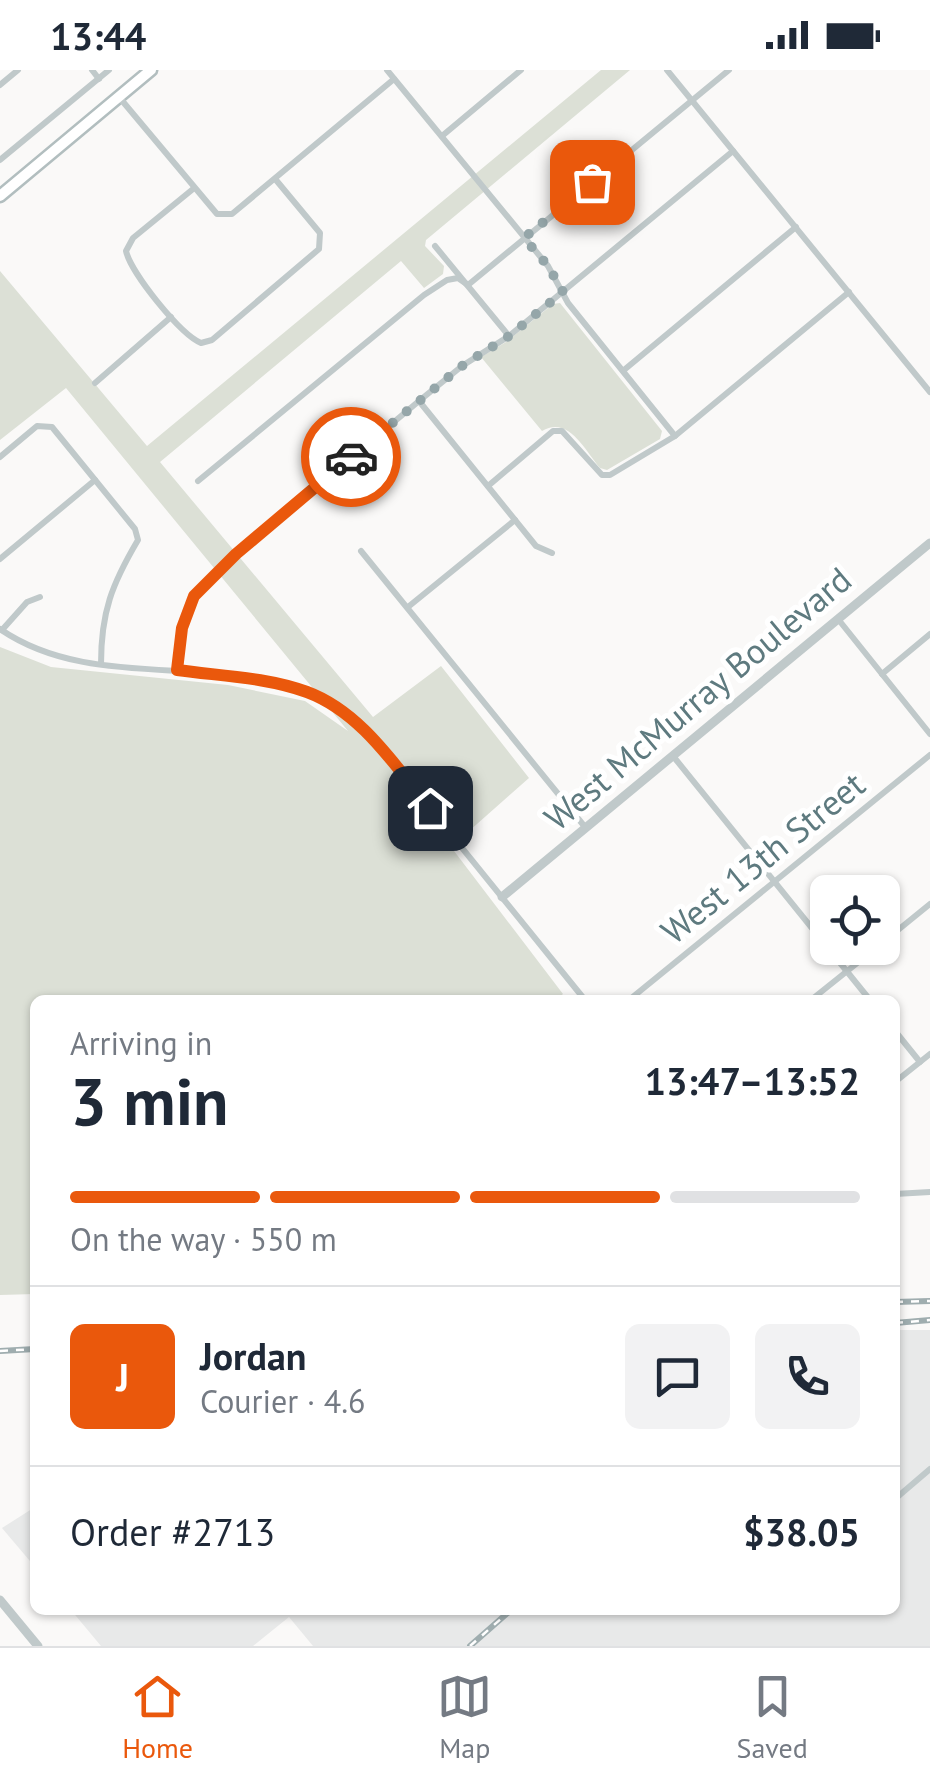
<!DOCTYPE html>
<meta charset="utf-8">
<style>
:root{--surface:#fff;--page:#f2f2f3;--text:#1f2937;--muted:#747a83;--line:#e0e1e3;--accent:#ea580c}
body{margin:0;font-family:"PT Sans",sans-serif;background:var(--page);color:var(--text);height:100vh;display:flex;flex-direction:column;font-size:38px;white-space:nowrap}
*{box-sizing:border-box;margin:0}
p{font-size:32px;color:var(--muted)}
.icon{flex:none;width:55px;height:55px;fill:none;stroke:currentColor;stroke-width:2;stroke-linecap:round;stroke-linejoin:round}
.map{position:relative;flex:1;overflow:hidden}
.side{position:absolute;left:30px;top:925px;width:870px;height:620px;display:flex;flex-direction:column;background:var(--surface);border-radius:15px;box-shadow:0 2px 8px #0004}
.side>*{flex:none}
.buttons{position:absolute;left:810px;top:805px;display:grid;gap:20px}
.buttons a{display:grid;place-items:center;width:90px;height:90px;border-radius:15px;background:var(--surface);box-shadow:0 2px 8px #0004;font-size:50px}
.pin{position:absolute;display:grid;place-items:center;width:85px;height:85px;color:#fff;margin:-42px;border-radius:20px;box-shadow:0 5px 15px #0006}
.courier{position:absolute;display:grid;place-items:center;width:100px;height:100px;margin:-50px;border:8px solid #ea580c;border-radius:50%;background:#fff;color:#222;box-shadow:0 2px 12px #0007}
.summary em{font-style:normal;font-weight:700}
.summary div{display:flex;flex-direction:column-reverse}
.summary{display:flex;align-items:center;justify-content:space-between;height:170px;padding:0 40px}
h1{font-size:65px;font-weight:700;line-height:75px}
.bar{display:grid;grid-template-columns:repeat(4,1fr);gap:15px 10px;align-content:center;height:120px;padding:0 40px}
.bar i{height:12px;border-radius:8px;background:var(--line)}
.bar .selected{background:var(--accent)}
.bar p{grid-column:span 4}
.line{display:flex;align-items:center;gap:25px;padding:0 40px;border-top:2px solid var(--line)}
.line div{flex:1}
.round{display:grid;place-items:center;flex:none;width:105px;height:105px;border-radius:15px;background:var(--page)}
.status{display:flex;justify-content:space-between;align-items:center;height:70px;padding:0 50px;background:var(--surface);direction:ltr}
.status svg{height:28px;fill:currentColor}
.menu{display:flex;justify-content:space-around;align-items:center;height:140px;border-top:2px solid var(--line);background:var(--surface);font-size:28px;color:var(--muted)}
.menu a{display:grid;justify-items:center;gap:5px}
.menu .selected{color:var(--accent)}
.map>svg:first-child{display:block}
</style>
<div class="status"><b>13:44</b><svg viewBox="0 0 49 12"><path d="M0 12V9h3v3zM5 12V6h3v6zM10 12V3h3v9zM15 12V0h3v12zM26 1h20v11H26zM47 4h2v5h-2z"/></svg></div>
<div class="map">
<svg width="930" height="1576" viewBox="0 0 930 1576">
<rect width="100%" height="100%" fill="#faf9f8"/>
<g fill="#e8e9e9">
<path d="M895,1260h35v316h-617l-24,-29 -36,29h-152l-30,-36h824z"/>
<path d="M35,1437v60l-33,-39z"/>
</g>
<g fill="#dce0d6">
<path d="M601,0h29l-204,170 -1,6 19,20 -1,8 -19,14 -23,-27 -241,201 213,255 68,-51 88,112 -78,69 112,147 -7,6h-521v294l-35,1v-648l51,20 177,18 77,16 43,30 -282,-343 -66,52v-169l147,175z"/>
<path d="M560,233l102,128 -2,8 -53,31 -7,-2c-15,-18 -32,-53 -58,-37l-61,-74 25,-15 47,-38z"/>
</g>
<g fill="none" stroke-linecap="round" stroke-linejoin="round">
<defs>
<path id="secondary" d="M0,126l151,-126"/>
</defs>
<use href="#secondary" stroke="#b2bebf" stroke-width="15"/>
<g stroke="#c0c9ca" stroke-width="6">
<path d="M92,0l7,9"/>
<path d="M387,0l161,196 20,37 107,133"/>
<path d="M667,0l263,322"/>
<path d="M0,15l18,-15"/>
<path d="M119,27l98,117h15l162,-135"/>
<path d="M442,66l79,-66"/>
<path d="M0,90l109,-90"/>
<path d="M193,119l-60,49 -7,13c5,22 54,83 75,92l11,-3 107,-91 1,-16 -44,-53"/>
<path d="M435,176l74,90"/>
<path d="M624,300l172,-143"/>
<path d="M95,313l76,-66"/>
<path d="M419,331l117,145 16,7"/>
<path d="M0,387l37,-31 15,1 83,102 3,11c-26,44 -37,72 -37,124"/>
<path d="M198,411l226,-186 23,-15 11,-2 10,7 261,-215"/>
<path d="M488,416l65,-55h9l40,44h8l65,-39 174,-144"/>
<path d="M361,481l224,276"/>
<path d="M0,489l95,-79"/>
<path d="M408,537l107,-87"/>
<path d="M838,549l92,115"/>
<path d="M0,559c90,62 210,25 309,63 29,12 52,35 73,57l203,251"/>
<path d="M2,560l25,-28 13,-5"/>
<path d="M177,601l5,-43 12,-32 42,-42 183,-153 43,-35 47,-30 224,-185"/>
<path d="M882,604l48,-40"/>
<path d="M673,686l197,244"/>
<path d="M882,873l48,-39"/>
<path d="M629,930l301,-245"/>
<path d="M811,930l65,-52"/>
<path d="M895,961l25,31"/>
<path d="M895,1012l35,-28"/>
<path d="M895,1124l35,-2"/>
<path d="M895,1429l35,-30"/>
</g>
<g stroke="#c0c9ca" stroke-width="9">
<path d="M502,827l428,-354"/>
<path d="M0,1530l38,46"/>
</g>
<use href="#secondary" stroke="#fff" stroke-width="10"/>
<defs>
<g id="rail">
<path d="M895,1232l35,-1"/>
<path d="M895,1253l35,-3"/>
<path d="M0,1281l35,-2"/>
<path d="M470,1576l41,-36"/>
</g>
</defs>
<use href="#rail" stroke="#9fadaf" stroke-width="6"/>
<use href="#rail" stroke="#fff" stroke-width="2.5" stroke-dasharray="8" stroke-linecap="butt"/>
</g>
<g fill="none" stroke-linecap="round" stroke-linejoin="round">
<path stroke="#95a6a9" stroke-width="10" stroke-dasharray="0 18" d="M351,387l111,-91 47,-30 54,-44 -15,-26 -24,-28 68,-56"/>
<path stroke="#ea580c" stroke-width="12" d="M351,387l-115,97 -42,42 -12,32 -5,42c43,6 89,7 130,22 54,20 88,74 123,116"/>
</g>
<g text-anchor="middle" stroke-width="10" stroke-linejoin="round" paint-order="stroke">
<g font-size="35" fill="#5e7a7f" stroke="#fff">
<text transform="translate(698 629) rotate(-40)" y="12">West McMurray Boulevard</text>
<text transform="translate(763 788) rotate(-39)" y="12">West 13th Street</text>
</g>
</g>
</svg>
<div class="buttons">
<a><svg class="icon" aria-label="locate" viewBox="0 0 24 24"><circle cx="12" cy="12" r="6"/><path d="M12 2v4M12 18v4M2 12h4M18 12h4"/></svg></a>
</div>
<div class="pin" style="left:592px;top:112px;background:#ea580c"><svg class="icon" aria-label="bag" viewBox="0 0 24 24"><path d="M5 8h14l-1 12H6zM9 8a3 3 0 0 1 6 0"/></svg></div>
<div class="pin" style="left:430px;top:738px;background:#1f2937"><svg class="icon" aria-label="home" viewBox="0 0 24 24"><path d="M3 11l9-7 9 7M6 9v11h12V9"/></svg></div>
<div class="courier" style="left:351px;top:387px"><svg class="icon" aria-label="car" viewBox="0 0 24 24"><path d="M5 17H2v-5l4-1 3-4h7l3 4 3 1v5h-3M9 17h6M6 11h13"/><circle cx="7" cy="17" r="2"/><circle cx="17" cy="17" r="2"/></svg></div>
<section class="side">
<div class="summary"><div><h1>3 min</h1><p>Arriving in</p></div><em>13:47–13:52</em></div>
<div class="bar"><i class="selected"></i><i class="selected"></i><i class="selected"></i><i></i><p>On the way · 550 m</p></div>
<div class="line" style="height:180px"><b class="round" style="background:var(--accent);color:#fff">J</b><div><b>Jordan</b><p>Courier · 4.6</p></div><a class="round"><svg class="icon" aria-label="chat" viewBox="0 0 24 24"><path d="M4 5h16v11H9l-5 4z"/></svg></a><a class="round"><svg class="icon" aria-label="phone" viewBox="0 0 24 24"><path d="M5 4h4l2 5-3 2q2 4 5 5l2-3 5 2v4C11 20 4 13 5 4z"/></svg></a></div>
<div class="line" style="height:130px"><div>Order #2713</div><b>$38.05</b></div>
</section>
</div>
<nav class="menu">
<a class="selected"><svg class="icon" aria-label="home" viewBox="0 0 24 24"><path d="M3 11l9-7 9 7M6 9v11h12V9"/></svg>Home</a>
<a><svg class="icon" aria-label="map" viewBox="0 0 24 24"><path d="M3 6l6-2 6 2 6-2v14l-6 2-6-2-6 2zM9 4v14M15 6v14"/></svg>Map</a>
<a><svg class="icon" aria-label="saved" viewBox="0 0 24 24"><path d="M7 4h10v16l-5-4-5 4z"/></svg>Saved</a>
</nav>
